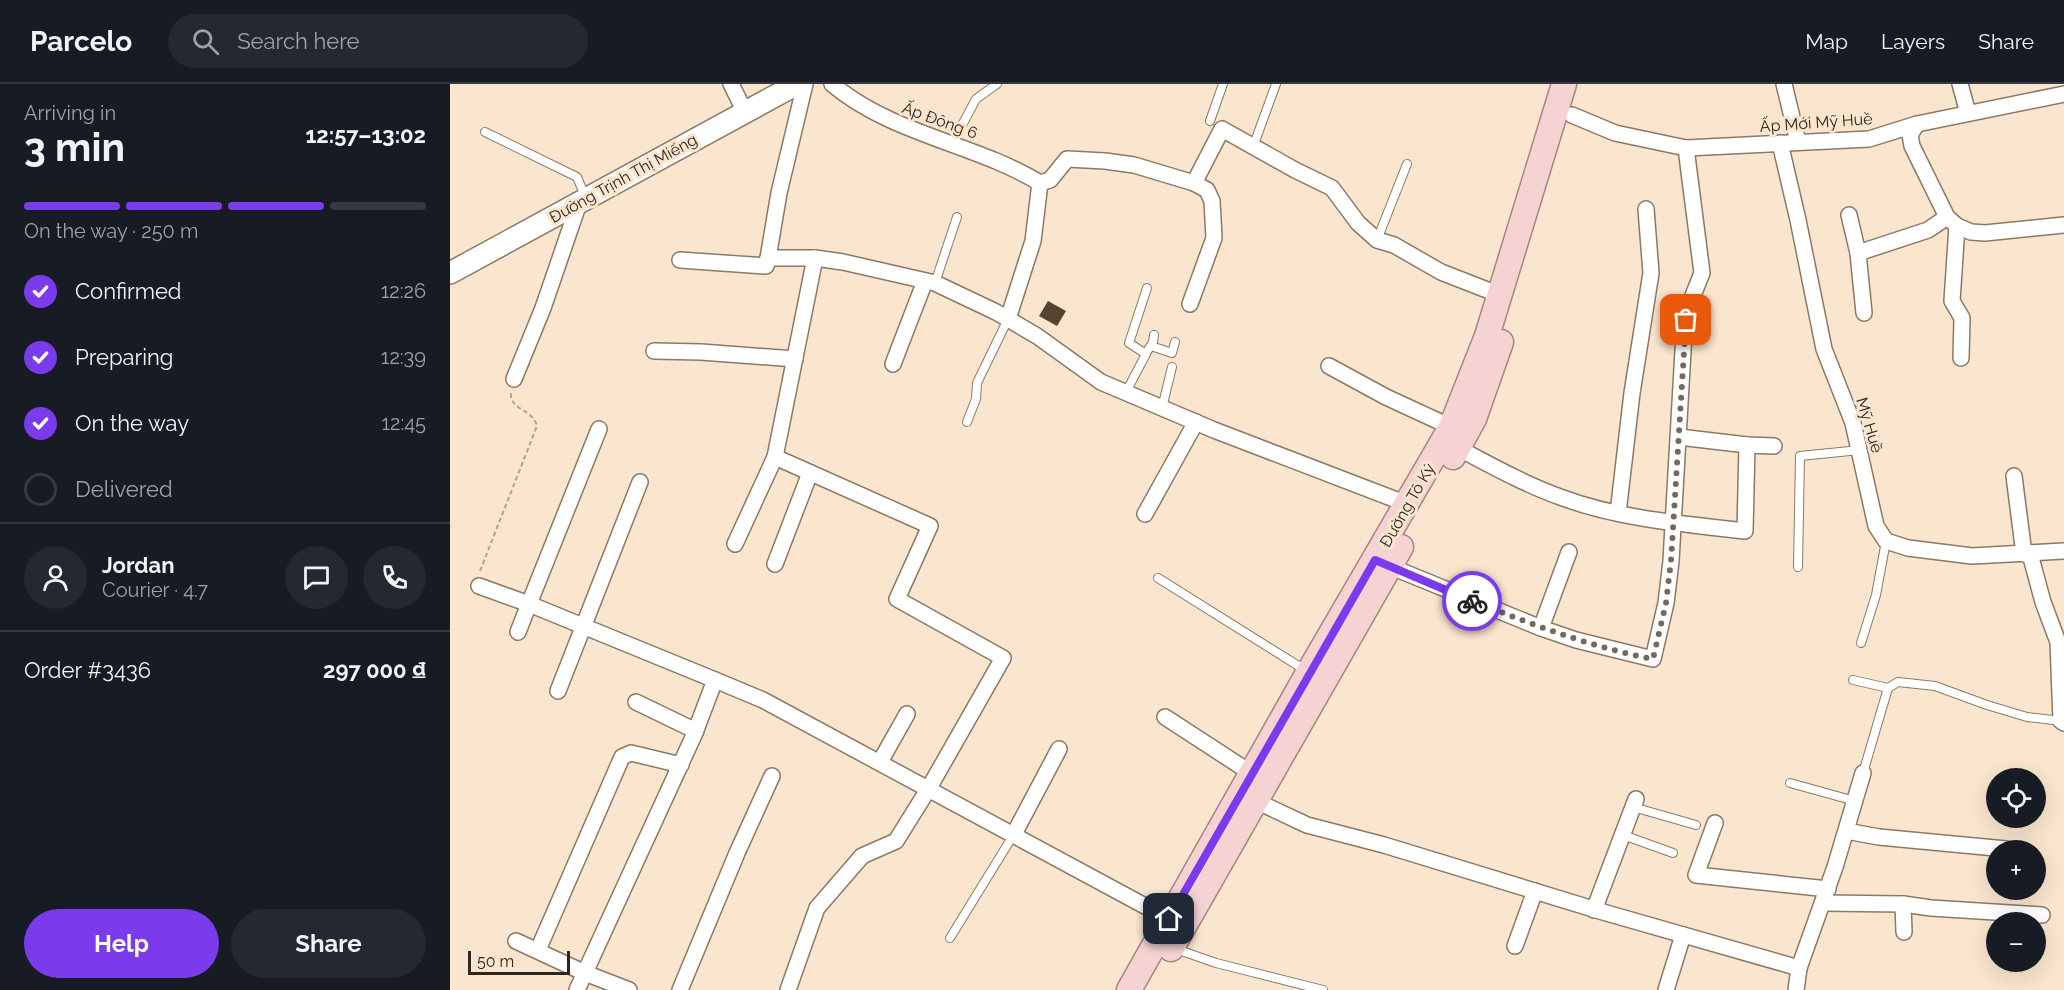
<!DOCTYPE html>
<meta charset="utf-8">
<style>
:root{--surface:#171b24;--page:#242831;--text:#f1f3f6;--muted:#9ea1a6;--line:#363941;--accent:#7c3aed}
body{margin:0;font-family:Raleway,sans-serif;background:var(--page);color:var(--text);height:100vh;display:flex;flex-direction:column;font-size:22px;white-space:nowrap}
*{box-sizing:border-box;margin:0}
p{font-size:20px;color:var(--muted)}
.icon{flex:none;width:33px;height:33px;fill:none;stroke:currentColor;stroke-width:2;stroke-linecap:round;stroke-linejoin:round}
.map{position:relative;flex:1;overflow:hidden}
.details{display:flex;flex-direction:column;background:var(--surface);width:450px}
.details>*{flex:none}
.tools{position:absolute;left:1536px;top:684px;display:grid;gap:12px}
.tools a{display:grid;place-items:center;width:60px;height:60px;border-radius:50%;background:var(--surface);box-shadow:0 6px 24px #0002;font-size:30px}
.scale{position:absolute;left:18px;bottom:15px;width:102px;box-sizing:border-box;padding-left:6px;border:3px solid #2d261d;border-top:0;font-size:16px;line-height:21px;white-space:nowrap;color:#2d261d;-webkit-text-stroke:4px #fae5ce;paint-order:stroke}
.pin{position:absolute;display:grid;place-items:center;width:51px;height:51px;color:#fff;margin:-26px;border-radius:12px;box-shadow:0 3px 9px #0006}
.courier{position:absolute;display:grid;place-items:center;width:60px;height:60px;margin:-30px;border:4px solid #7c3aed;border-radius:50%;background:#fff;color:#222;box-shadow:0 2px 8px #0007}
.head em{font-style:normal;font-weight:700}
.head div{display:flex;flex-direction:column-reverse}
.head{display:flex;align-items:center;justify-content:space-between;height:102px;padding:0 24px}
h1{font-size:39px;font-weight:700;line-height:45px}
.bar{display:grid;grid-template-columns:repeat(4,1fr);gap:9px 6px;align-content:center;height:72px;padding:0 24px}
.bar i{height:8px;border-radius:4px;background:var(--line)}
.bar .current{background:var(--accent)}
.bar p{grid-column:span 4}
.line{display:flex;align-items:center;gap:15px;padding:0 24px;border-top:2px solid var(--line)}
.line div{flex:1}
.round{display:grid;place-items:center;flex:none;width:63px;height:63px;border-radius:32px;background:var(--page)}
ol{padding:0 24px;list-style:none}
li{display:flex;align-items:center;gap:18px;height:66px}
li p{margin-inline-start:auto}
li .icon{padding:6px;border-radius:50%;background:var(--accent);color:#fff;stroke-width:4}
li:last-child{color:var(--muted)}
li i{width:33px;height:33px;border:3px solid var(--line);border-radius:50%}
.action{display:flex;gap:12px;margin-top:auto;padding:12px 24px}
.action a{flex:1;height:69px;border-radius:36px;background:var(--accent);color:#fff;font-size:24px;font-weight:700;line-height:69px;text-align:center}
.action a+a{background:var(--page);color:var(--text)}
header{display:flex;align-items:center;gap:36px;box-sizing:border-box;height:84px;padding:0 30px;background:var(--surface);border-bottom:2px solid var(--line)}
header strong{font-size:28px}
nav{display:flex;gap:33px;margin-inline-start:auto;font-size:21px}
.search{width:420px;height:54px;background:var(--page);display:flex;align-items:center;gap:15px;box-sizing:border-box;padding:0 21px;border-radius:33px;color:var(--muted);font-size:22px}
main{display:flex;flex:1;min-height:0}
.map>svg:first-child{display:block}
</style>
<header>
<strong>Parcelo</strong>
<div class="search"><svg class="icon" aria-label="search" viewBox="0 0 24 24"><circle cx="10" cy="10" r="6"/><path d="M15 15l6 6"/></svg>Search here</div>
<nav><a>Map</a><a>Layers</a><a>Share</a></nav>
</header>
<main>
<section class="details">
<div class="head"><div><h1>3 min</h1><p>Arriving in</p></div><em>12:57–13:02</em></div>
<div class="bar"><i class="current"></i><i class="current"></i><i class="current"></i><i></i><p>On the way · 250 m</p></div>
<ol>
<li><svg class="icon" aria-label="check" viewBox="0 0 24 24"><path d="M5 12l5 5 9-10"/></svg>Confirmed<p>12:26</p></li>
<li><svg class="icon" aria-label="check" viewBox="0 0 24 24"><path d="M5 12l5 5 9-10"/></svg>Preparing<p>12:39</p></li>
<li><svg class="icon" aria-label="check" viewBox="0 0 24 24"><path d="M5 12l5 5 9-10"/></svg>On the way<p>12:45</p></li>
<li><i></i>Delivered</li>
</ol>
<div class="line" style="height:108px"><a class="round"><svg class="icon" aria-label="person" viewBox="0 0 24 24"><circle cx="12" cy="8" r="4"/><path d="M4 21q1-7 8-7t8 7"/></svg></a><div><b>Jordan</b><p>Courier · 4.7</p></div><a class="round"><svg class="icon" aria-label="chat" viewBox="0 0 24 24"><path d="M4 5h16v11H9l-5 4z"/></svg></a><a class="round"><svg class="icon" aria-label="phone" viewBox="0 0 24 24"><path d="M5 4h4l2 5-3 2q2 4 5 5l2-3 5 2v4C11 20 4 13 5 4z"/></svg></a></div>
<div class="line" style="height:78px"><div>Order #3436</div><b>297 000 ₫</b></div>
<div class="action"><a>Help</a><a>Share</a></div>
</section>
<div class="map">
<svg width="1614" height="906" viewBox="0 0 1614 906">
<rect width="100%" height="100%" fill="#fae5ce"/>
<path fill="#534330" d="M598,217l18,10 -9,15 -18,-10z"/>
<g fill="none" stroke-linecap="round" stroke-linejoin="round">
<defs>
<g id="lane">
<path d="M760,37l13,-37"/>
<path d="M35,48l92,45 8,19"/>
<path d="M502,60l24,-45 21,-15"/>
<path d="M803,63l23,-63"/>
<path d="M927,156l30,-76"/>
<path d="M485,199l22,-66"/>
<path d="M701,262l21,7 3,-11"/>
<path d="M698,266l5,-8 1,-7"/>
<path d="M676,308l20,-38 -17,-11 18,-55"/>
<path d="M712,324l10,-41"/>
<path d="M517,338l9,-23 1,-16 31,-64"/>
<path d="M1348,483l2,-111 60,-6"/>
<path d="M708,494l147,92"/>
<path d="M1411,559l15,-48 10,-54"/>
<path d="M1403,596l35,8"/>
<path d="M1413,689l25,-85 10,-6 37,4 52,19 40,12 34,4"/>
<path d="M1340,699l65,18"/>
<path d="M1183,723l63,18"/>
<path d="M1173,751l50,18"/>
<path d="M500,854l64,-104"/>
<path d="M726,865l40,14 107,27"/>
</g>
<g id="street">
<path d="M281,0l14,28"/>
<path d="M355,0l-26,109 -11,65h47l28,4 92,21 61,29 41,24 64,46 113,48 193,74"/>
<path d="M382,0c61,51 142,59 208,99"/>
<path d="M1334,0l14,58"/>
<path d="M1510,0l8,29"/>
<path d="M1122,31l43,18 71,15 183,-9 48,-15 147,-30"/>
<path d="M1467,40l-7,11 2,11 35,71 10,9 14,6 14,1 79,-8"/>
<path d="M1330,59l18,77 26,129 29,74 23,103 10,15 22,7 64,8 92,-5"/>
<path d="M590,99l10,-3 17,-21 38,2 29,4 60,18 28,-54 73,41 37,18 26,35 19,17 17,5 47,27 59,23"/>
<path d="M1399,131l9,38"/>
<path d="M1507,142l-5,75 10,17 -1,40"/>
<path d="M230,176l86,6 2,-8"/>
<path d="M740,220l24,-66 -2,-37 -5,-11 -13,-7"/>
<path d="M1414,229l-6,-60 70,-23 19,-13"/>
<path d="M558,235l25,-78 7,-58"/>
<path d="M204,267l47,1 94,7"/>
<path d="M443,280l32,-83"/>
<path d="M879,282l57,31 65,30"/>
<path d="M64,295l29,-71 36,-105"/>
<path d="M1297,361l27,1"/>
<path d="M1008,364c34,18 68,37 105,50 57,21 121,26 182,33l2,-86 -68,-8"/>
<path d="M1564,392l10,78"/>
<path d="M1168,429l14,-120 19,-120 -5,-64"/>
<path d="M695,430l51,-92"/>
<path d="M285,460l40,-87"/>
<path d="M1580,470l13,48 15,40 3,79 3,2"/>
<path d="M325,480l35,-91"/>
<path d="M934,480l157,64 35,12 77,19 13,-56 5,-42 13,-228 4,-25 14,-35 -16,-125"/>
<path d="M29,502l50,18 -11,28"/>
<path d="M1091,544l28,-76"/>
<path d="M265,596l48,20 406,219"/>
<path d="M108,607l82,-209"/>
<path d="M186,618l60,29"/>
<path d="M715,633l86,56"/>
<path d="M430,678l27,-48"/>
<path d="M806,717l51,24 77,20 219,67 196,56"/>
<path d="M1265,739l-19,52 132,14"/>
<path d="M1396,747l33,6 127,12"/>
<path d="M564,750l45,-85"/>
<path d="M1373,819l80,1 1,28"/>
<path d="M1453,820l28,4 111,7"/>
<path d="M1144,826l42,-111"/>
<path d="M66,857l69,32 44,17"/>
<path d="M1065,862l20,-55"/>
<path d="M88,866l84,-193 9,-4 50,12"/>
<path d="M127,906l117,-255 21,-55 -186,-76 70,-175"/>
<path d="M230,906l57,-137 35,-77"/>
<path d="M338,906l29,-82 45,-52 34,-15 33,-53 74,-130 -106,-59 33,-73 -155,-69 40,-199"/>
<path d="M1216,906l17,-55"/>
<path d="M1346,906l3,-22 36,-101 28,-94"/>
</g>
<path id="secondary" d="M0,189l347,-189"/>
<g id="primary">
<path d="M1003,373l21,-38 27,-77"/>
<path d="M721,865l230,-402"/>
<path d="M679,906l179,-317 143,-246 36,-91 77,-252"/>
</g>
</defs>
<use href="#lane" stroke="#8c7965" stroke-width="10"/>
<use href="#street" stroke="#8c7965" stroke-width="18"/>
<use href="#secondary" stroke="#8c7965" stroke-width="24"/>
<use href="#primary" stroke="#ab8380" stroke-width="27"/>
<path stroke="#b3a390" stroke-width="2" stroke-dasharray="4.5 3" stroke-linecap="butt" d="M30,487l57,-145c-5,-18 -27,-15 -26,-33"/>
<use href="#lane" stroke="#fff" stroke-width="8"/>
<use href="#street" stroke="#fff" stroke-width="15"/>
<use href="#secondary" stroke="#fff" stroke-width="21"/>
<use href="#primary" stroke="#f5d3d3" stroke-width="24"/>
</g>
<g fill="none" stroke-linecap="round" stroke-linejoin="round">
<path stroke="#75695b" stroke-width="6" stroke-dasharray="0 10.8" d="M1022,517c60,23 118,46 181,58l13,-56 5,-42 15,-241"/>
<path stroke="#7c3aed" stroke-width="8" d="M719,835l206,-359 97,41"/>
</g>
<g text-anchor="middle" stroke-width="6" stroke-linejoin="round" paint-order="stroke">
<g font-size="16" fill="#2d261d" stroke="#fae5ce">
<text transform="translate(490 36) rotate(20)" y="6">Ấp Đông 6</text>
<text transform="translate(1366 38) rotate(-4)" y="6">Ấp Mới Mỹ Huề</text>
<text transform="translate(173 94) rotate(-29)" y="6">Đường Trịnh Thị Miếng</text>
<text transform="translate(1420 341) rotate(73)" y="6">Mỹ Huề</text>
<text transform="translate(957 421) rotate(-60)" y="6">Đường Tô Ký</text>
</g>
</g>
</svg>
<div class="tools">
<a><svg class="icon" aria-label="locate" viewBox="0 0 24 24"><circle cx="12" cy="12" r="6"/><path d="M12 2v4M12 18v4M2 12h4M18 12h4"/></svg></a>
<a>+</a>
<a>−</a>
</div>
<div class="scale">50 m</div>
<div class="pin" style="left:1236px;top:236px;background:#ea580c"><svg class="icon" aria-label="bag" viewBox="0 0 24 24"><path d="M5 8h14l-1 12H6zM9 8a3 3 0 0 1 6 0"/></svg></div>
<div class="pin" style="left:719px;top:835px;background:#1f2937"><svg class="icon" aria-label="home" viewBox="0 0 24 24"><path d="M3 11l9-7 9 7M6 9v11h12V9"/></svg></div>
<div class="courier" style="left:1022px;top:517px"><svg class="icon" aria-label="bike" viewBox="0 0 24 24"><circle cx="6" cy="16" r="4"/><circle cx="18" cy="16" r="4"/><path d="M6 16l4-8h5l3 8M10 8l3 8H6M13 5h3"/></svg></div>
</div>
</main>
